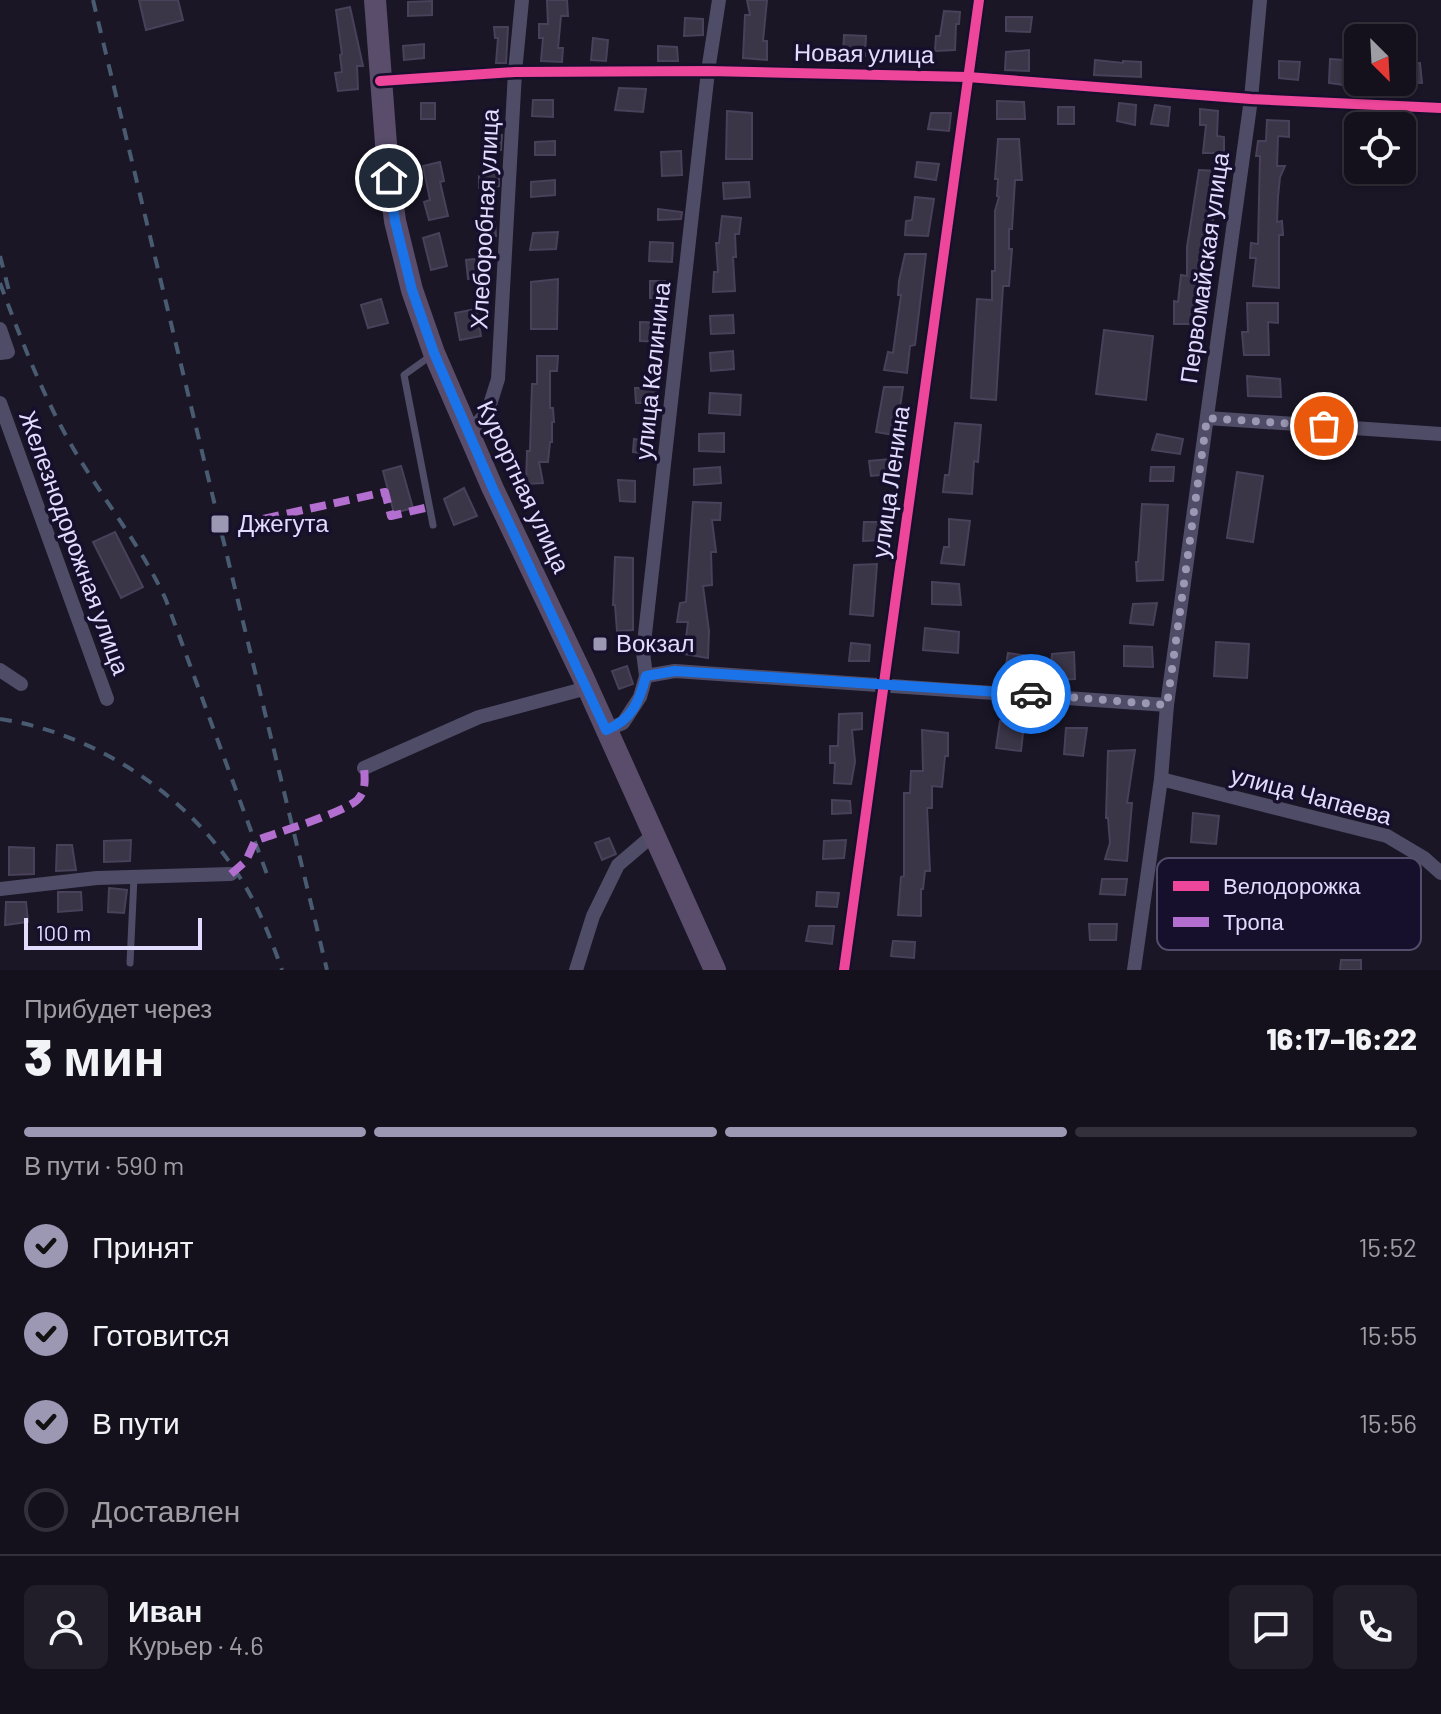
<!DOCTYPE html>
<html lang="ru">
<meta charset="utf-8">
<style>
:root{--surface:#14101c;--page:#211e29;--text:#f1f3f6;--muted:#9d9da3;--line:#33303b;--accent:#9c97b3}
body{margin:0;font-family:Barlow,sans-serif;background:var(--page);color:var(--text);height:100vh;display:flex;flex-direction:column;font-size:30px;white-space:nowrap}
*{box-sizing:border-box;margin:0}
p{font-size:26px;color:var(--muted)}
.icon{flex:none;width:44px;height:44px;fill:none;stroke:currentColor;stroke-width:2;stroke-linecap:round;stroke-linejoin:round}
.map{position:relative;height:970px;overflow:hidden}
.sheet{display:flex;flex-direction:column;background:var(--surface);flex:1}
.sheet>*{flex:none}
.needle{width:52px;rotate:156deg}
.fabs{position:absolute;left:1344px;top:24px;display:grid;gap:16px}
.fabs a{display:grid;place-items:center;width:72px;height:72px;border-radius:12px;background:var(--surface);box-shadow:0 2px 6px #0004,0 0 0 2px var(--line);font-size:40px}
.scale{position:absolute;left:24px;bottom:20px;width:178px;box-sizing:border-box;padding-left:8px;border:4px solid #e2dcff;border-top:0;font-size:22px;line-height:28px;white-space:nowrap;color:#e2dcff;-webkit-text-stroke:6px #17102c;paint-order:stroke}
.pin{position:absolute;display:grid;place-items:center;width:68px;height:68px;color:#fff;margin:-34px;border:4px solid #fff;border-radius:50%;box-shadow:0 2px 8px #0007}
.courier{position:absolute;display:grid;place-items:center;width:80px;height:80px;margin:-40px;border:6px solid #1a73e8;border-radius:50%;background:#fff;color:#222;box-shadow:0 2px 10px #0007}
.headline em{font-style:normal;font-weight:800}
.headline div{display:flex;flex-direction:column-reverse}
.headline{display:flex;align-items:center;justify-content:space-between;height:136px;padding:0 24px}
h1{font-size:52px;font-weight:800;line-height:60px}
.bar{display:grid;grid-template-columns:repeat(4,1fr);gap:12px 8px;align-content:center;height:96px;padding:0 24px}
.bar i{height:10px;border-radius:6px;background:var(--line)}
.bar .active{background:var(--accent)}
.bar p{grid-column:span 4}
.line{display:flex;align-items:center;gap:20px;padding:0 24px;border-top:2px solid var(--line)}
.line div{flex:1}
.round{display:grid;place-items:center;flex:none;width:84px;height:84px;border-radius:12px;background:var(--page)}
ol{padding:0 24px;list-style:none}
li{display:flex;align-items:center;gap:24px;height:88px}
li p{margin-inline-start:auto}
li .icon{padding:8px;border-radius:50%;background:var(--accent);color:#111;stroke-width:4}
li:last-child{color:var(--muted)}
li i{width:44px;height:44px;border:4px solid var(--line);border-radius:50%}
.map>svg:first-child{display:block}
</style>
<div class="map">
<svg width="1441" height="970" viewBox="0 0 1441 970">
<rect width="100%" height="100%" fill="#1a1626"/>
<g fill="#3a3547" stroke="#484159" stroke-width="2">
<path d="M139,0h39l5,20 -37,10z"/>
<path d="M547,0h20l1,16h-7l-3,32h5l-1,14 -21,-1 2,-23h-4v-14h9z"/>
<path d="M747,0h20l-4,41h4v19l-24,-2 2,-43h5z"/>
<path d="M432,1v14l-24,1v-14z"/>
<path d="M350,7l13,59h-6l1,23 -20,2 -3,-18 7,-1 -2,-17 2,-1 -6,-44z"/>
<path d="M944,11l16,1 -1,12h-3l-1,26 -20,1 1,-15h4z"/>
<path d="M1006,17h26l-2,15 -24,-1z"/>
<path d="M685,18l18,1v16l-19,1z"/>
<path d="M494,27h14l-2,36h-10l2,-25h-3z"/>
<path d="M844,35l22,1 -1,20 -22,-1z"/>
<path d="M593,38l15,2 -2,21 -15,-1z"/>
<path d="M424,44v14l-20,2 -1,-14z"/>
<path d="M658,46l19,1 1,14h-20z"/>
<path d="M1029,50v21l-24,-1 1,-18z"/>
<path d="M1330,59l14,1v25l-15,-2z"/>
<path d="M1095,60l28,3v-2l18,1v15l-47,-2z"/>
<path d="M1279,61l21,1 -2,18 -19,-2z"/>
<path d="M1420,63l2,20 -14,-1 -1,-18z"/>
<path d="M619,88l27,1 -3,23 -28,-2z"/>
<path d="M533,100h20v17l-21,-1z"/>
<path d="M997,101l27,1 1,17h-28z"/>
<rect x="421" y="103" width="14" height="16"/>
<path d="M1119,103l17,2 -1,20 -18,-4z"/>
<path d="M1155,105l15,2 -2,19 -17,-2z"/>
<rect x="1058" y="107" width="16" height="17"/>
<path d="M1200,109l18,2 -1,25 7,1v16h-21l3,-28h-6z"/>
<path d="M727,111l25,2v46h-26z"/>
<path d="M931,113h20l-2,18 -21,-2z"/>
<path d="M1267,120l22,1v16l-11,-1 -1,30h8l-5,11 -2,20 -1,25 5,-1 1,14h-4v53l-26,-2 3,-28h-6l1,-15 7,1 2,-88h-4l2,-15h8z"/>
<path d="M502,135l-1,15 -18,1v-15z"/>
<path d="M998,139h21l3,41h-7l-3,49h-3v20h3l-3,37h-6l-7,114 -25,-2 6,-99 15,1v-29h3v-60l4,-14 -2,-1 1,-17h-3z"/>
<path d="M555,141v14h-20v-13z"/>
<path d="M681,151l1,24 -20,1 -1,-24z"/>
<path d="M440,162l4,19 -4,1 8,34 -19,4 -5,-18 6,-2 -7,-34z"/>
<path d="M917,162l22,2 -3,16 -21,-3z"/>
<path d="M1199,170l23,1 -5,34h-4v31h-5l3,30 -7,26 -2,1 -1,31h-27v-23l4,1 3,-27 6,1v-29z"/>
<path d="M499,173v13l-20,2v-12z"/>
<path d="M555,180v15l-24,2v-15z"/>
<path d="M749,182l1,15 -26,2 -1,-16z"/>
<path d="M915,197l19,2 -6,37 -23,-1 1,-14 6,-1z"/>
<path d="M658,209l24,3 -1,7 -23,1z"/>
<path d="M722,216l19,2 -2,16h-4l1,23h-3l2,34 -22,1 1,-20h4l-2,-29h3z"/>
<path d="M477,222h18l1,14h-18z"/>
<path d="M558,232l-2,17 -26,1 3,-17z"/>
<path d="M439,233l8,33 -16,4 -8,-32z"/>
<path d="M650,242l23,1 -1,19 -23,-1z"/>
<path d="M905,254h21l-11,91 -5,1 -3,27 -23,-3 4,-18 5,1 8,-58h-3l1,-14z"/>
<path d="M483,258l2,19 -17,2 -2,-19z"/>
<path d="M558,279l-1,50h-26v-47z"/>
<rect x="650" y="281" width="20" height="17"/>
<path d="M381,299l7,24 -20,5 -7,-23z"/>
<path d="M1247,303h31v20l-10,-1 1,33h-25l-2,-23h6z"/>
<path d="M476,309l5,27 -21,4 -5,-27z"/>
<path d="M733,315l1,18 -23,1 -1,-18z"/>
<path d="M640,322l26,1v19l-26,-1z"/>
<path d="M1104,330l49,6 -7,64 -50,-6z"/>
<path d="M733,351l1,18 -23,2 -1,-18z"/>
<path d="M537,356h21l-1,15h-7v37h3l1,14h-2v20h-2l-2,20h-9l4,21 -17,1 1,-33h3l2,-67h5z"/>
<path d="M1247,376l33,3 1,18 -33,-1z"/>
<path d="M884,387h19l-5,33 4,1 -2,15 -24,-4z"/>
<path d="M635,388h21v15h-20z"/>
<path d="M710,393l31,2 -1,20 -31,-2z"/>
<path d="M955,423l26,2 -3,37 -4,-1 -2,33 -29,-2 2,-17h4z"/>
<path d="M724,433v19l-25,-1v-17z"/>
<path d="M1157,434l26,5 -3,15 -28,-4z"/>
<path d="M634,439l19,3v12l-20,-2z"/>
<path d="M890,459l1,15 -20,2 -2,-15z"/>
<path d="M401,466l12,42 -19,5 -11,-42z"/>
<path d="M720,467l1,16 -27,2v-16z"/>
<path d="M1151,467h23l-1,14h-23z"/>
<path d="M1237,472l26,4 -10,66 -26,-4z"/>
<path d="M618,480l17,1v21l-15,-1z"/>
<path d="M464,488l13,28 -23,9 -10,-26z"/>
<path d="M693,502l28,1 -1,17h-8l4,32h-5l1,33 -9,1 6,45 -1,27 -24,-4 4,-32h-11l3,-19 6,-1z"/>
<path d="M1142,504l26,1 -5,75 -26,1 -1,-19h2z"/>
<path d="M949,519l21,2 -6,44 -23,-2 3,-16h5z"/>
<path d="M864,522h22l-1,18 -22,1z"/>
<path d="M115,532l28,55 -22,11 -28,-56z"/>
<path d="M615,557l18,1v72l-16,1 -2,-26h-2z"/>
<path d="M877,564l-4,52 -23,-2 4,-49z"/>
<path d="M932,582l27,2 2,21 -29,-1z"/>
<path d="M1157,603l-4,22 -23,-2 3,-19z"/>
<path d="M925,628l34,4 -1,21 -35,-3z"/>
<path d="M1216,642l33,2 -2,34 -33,-2z"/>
<path d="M851,643l19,2 -1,16h-20z"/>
<path d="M1124,646l28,1 1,20 -29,-1z"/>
<path d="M1074,652l1,27 -25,1 2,-26z"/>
<path d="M1008,653l21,3 -3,24 -22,-3z"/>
<path d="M627,666l6,18 -14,5 -7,-18z"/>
<path d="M862,713v16l-10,1 3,32 -4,22 -17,-1 1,-20h-5v-17h8l1,-32z"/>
<path d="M1000,721l24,3 -3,27 -25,-3z"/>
<path d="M1066,728h21l-4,28 -19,-2z"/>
<path d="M922,730l26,3v23h-3l-3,31 -10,-1v22h-5l3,63h-5l-2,18h-2v27l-23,-1 3,-38 3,-1v-83h6l1,-22h12z"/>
<path d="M1135,750l-8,53h5l-5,58 -22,-2 5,-16 -2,-25h-2l2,-67z"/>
<path d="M832,800l18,1 1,12 -19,1z"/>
<path d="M1193,813l26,3 -3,28 -25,-2z"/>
<path d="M609,838l7,16 -14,6 -7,-17z"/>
<path d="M131,840l-1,21 -26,1v-21z"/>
<path d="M846,840l-2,18 -21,1 1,-18z"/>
<path d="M57,845h15l4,25 -20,1z"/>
<path d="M9,847l25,1v26l-25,1z"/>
<path d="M1102,879h25l-2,16 -25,-1z"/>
<path d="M109,888l18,2 -3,23 -16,-1z"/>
<path d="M58,892h23l1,18 -24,2z"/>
<path d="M817,892l22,1 -2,14 -21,-1z"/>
<path d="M6,902h20l2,20 -23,3z"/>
<path d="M1089,924h28l-1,16h-26z"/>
<path d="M809,926h25l-2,18 -26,-3z"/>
<path d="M893,941l22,1 -1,16 -23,-2z"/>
<path d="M1341,960h20v10h-21z"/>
</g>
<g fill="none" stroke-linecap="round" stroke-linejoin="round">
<g stroke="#4f4c67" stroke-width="7">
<path d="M432,355l-28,20 29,150"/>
<path d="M130,963l4,-86"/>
</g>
<g stroke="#4f4c67" stroke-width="14">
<path d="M380,81l135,-9 193,-1 260,6 283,22 190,9"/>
<path d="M0,329l8,23 -8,1"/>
<path d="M0,403l107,296"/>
<path d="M1207,418l234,16"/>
<path d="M470,432l18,-21 10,-32 17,-307 7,-72"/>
<path d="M0,670l21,14"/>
<path d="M646,676l29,-5 492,34"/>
<path d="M606,730l17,-7 17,-26 6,-21 -3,-24 65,-581 11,-71"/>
<path d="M364,768l115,-51 108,-29"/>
<path d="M1161,779l226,57 37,22 17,15"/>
<path d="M0,889l97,-11 134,-4"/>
<path d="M576,970l17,-54 25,-51 34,-29"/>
<path d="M844,970l135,-970"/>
<path d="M1134,970l27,-191 6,-74 84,-606 9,-99"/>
</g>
<path stroke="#594d6b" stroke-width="22" d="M375,0l12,157 8,64 17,69 22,63 59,136 89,186 133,295"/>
<g stroke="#485b70" stroke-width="4" stroke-dasharray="12 10" stroke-linecap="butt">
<path d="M93,0l234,970"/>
<path d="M0,256l9,35"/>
<path d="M0,283c20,54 41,108 69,158 31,55 71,102 97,159l102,277"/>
<path d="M0,719c106,16 205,88 254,183 11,22 20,45 28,68"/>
</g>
<g stroke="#b36fd0" stroke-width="8" stroke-dasharray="16 8" stroke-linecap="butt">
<path d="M240,524l145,-32 6,24 38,-9"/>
<path d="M231,874l15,-13 9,-20c20,-8 95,-30 104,-43 7,-9 6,-19 5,-30"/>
</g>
<defs>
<g id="cycleway">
<path d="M380,81l135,-9 193,-1 260,6 283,22 190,9"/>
<path d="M844,970l135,-970"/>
</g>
</defs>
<use href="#cycleway" stroke="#17102c" stroke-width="15"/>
<use href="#cycleway" stroke="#ed469a" stroke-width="10"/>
</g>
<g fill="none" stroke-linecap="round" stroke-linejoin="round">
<path stroke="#9c97b3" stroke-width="8" stroke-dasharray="0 14.4" d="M1031,694l136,11 40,-287 117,8"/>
<path stroke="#1a73e8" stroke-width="10" d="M389,178l6,43 17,69 22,63 59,136 113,241c26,-10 33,-28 40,-54l29,-5 356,23"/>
</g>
<g fill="#9c97b3" stroke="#17102c" stroke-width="3">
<rect x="210" y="514" width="20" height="20" rx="4"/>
<rect x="592" y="636" width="16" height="16" rx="4"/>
</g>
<g text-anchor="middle" stroke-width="7" stroke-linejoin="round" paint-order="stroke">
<g font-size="24" fill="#e2dcff" stroke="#17102c">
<text transform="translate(864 54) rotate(1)" y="8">Новая улица</text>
<text transform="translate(485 219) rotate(-87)" y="8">Хлеборобная улица</text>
<text transform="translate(1205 268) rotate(-82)" y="8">Первомайская улица</text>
<text transform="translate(653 371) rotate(-84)" y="8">улица Калинина</text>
<text transform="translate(891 482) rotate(-82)" y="8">улица Ленина</text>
<text transform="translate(523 487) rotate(65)" y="8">Курортная улица</text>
<text transform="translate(74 543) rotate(70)" y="8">Железнодорожная улица</text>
<text transform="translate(1311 796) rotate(15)" y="8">улица Чапаева</text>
</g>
<g font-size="24" fill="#e2dcff" stroke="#17102c" text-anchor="start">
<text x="238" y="532">Джегута</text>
<text x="616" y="652">Вокзал</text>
</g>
</g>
<rect x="1157" y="858" width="264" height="92" rx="12" fill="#17102c" stroke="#544d6b" stroke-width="2"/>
<rect x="1173" y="881" width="36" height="10" fill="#ed469a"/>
<rect x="1173" y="917" width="36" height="10" fill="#b36fd0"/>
<g font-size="22" fill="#e2dcff">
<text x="1223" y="894">Велодорожка</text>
<text x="1223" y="930">Тропа</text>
</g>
</svg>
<div class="fabs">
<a><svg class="needle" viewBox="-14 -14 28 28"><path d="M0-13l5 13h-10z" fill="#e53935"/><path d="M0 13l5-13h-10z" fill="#9d9da3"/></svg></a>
<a><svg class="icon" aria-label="locate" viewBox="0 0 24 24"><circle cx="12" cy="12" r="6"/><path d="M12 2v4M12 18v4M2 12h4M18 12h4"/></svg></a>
</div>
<div class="scale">100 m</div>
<div class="pin" style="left:1324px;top:426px;background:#ea580c"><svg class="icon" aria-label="bag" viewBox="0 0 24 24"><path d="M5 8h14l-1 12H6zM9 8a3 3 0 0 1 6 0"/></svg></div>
<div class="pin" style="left:389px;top:178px;background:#1f2937"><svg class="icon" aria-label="home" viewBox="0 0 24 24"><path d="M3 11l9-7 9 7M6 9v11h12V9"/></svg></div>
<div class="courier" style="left:1031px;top:694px"><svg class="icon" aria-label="car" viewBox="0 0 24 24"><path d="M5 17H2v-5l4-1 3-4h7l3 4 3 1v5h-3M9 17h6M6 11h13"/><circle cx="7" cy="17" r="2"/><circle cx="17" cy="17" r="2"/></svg></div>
</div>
<section class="sheet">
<div class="headline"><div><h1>3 мин</h1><p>Прибудет через</p></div><em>16:17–16:22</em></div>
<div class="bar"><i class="active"></i><i class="active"></i><i class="active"></i><i></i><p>В пути · 590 m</p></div>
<ol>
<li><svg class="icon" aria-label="check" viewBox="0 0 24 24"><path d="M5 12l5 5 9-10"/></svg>Принят<p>15:52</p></li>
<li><svg class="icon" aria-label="check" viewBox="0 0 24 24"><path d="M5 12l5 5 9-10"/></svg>Готовится<p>15:55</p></li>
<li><svg class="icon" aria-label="check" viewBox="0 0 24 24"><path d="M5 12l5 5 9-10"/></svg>В пути<p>15:56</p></li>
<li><i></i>Доставлен</li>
</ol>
<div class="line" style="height:144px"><a class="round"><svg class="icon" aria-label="person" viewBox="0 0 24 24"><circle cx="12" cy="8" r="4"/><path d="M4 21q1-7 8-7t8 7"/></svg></a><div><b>Иван</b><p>Курьер · 4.6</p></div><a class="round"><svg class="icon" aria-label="chat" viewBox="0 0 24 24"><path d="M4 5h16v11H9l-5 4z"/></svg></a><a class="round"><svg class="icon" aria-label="phone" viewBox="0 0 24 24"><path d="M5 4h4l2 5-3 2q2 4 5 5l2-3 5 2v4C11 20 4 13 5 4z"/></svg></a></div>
</section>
